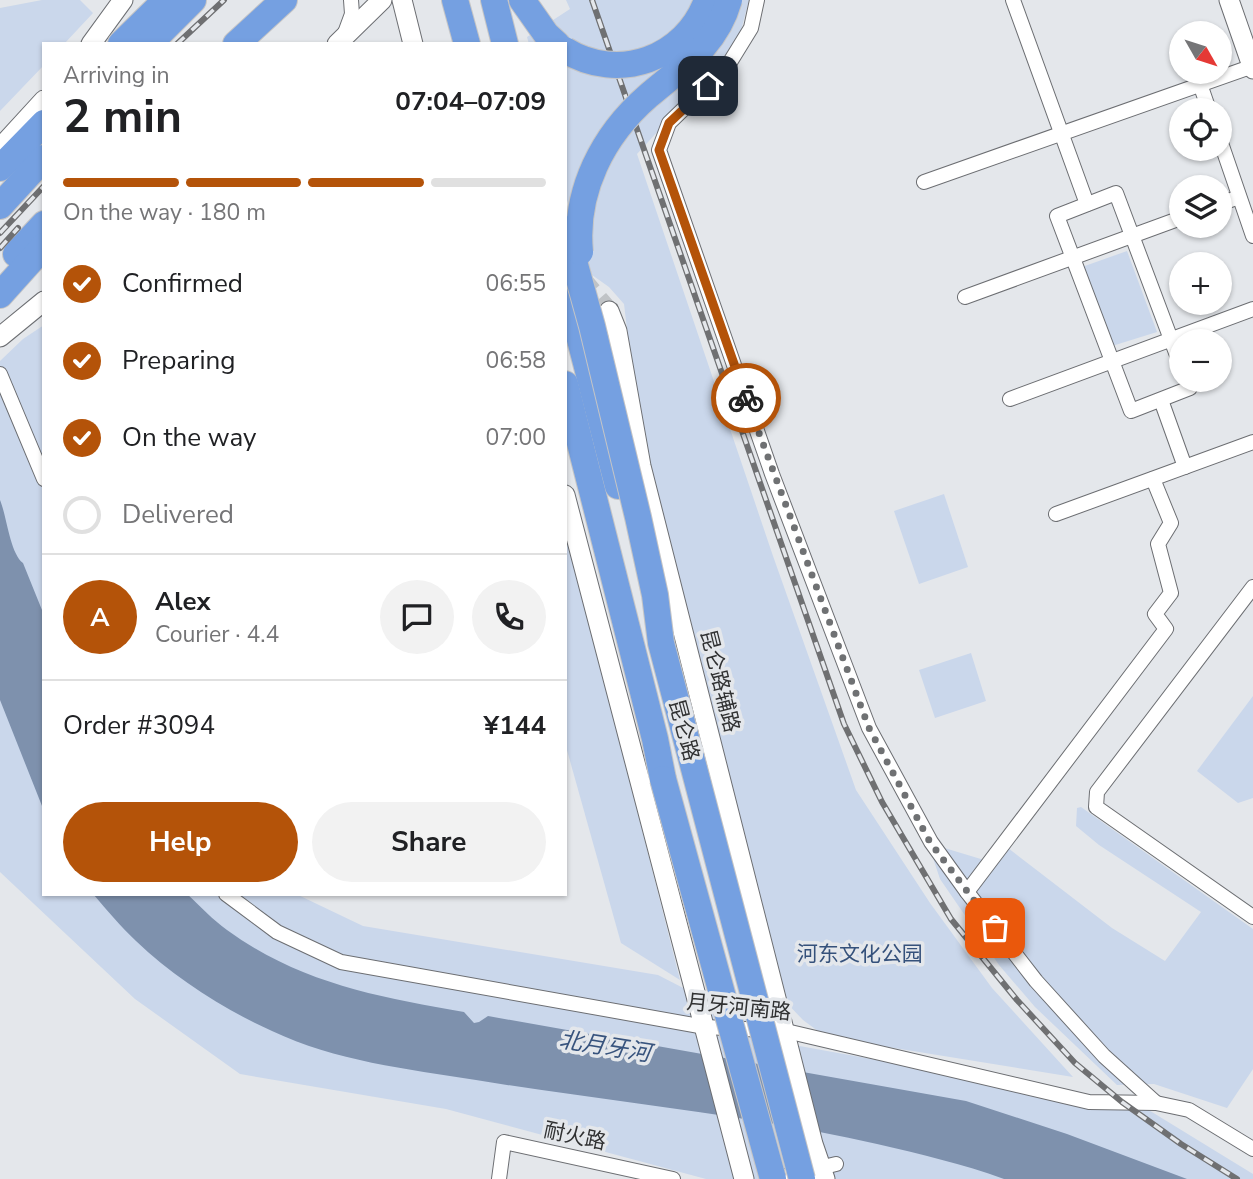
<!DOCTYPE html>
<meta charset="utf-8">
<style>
:root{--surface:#fff;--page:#f2f2f2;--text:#202124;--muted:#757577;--line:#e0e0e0;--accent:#b45309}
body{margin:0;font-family:"Nunito Sans","Noto Sans SC",sans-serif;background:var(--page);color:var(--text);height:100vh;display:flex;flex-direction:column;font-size:26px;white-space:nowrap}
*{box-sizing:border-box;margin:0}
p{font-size:23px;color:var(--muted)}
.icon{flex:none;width:38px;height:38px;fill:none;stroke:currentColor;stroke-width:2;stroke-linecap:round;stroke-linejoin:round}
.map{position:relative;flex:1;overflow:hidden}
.side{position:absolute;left:42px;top:42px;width:525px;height:854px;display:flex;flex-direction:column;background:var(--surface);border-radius:0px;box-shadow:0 2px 5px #0004}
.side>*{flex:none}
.needle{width:46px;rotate:129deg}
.controls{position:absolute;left:1169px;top:21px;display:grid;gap:14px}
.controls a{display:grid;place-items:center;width:63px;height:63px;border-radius:50%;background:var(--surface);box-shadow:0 2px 5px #0004;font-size:35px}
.pin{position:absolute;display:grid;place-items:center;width:60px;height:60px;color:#fff;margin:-30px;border-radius:14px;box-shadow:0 4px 10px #0006}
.courier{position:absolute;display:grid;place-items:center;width:70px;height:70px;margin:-35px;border:5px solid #b45309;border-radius:50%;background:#fff;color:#222;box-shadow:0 2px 9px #0007}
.overview em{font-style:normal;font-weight:700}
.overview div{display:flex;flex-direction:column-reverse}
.overview{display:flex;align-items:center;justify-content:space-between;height:119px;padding:0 21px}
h1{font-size:46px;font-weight:700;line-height:52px}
.bar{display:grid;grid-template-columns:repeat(4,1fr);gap:10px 7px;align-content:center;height:84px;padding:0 21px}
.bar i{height:9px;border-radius:5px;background:var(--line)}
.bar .on{background:var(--accent)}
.bar p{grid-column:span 4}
.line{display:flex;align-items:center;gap:18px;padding:0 21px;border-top:2px solid var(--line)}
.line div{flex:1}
.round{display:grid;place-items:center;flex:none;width:74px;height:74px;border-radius:37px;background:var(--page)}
ol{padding:0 21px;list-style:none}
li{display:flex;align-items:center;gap:21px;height:77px}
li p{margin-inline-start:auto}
li .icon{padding:7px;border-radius:50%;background:var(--accent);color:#fff;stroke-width:4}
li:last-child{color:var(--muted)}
li i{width:38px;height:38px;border:4px solid var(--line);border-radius:50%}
.cta{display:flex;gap:14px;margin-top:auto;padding:14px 21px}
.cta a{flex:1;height:80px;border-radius:42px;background:var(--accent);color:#fff;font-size:28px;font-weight:700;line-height:80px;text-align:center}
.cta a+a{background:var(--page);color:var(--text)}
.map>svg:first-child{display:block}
</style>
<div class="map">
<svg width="1253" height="1179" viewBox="0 0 1253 1179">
<rect width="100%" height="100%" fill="#e4e7eb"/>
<g fill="#cad7eb">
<path d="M42,0h38l13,13 -29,31h-20v21l-44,46v-103z"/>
<path d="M566,0h183l-9,34 -11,20 -92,100 136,402 83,234 74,113 62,85 81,89 -247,-40 -23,-17 -22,-23 -143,-577 -14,-116 -15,-17 -17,-12 -27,-81v-150h-36l-2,-7 43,-28z"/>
<path d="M1127,251l30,81 -45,14 -30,-79z"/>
<path d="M44,325v569h252l67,32 295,49 136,70 353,64 106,65v5h-547l-260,-70 -206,-35 -105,-75 -135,-127v-511l23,-22z"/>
<path d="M944,494l24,73 -49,17 -25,-73z"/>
<path d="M565,525l115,455 -59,-37 -56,-200z"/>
<path d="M971,653l15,48 -51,17 -16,-48z"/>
<path d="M1253,696v102l-15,5 -41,-32z"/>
<path d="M1081,807l172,122v140l-26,39 -73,-24 -37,1 -82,-78 -36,-42 -59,-86 -12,-36 66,20 14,-15 104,80 53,33 36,-49 -102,-67 -23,-19 1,-18z"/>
</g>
<g fill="#7e91ad">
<path d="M0,500c7,17 10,53 23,63l21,52v196l-44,-111z"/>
<path d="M93,894h94c13,12 26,26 40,36 73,53 151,67 237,82l10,11 5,-1 9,-6 478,85 101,33 120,45h-183c-41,-15 -84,-25 -127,-35 -132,-30 -267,-42 -401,-64 -69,-11 -141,-19 -204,-49 -49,-22 -97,-53 -136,-90 -15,-14 -29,-31 -43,-47z"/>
</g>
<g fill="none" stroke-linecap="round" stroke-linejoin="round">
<path stroke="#c0c3c6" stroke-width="19" stroke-dasharray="19 10" stroke-linecap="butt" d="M580,277l29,34"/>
<defs>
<g id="street">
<path d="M757,0l-6,28 -24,39 -58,56 -10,27 113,324 97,254 62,114 36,50 199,-263 -11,-15 16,-21 -13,-49 13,-21 -18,-44"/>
<path d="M1013,0l74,204"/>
<path d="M345,33l7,-19 -1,-14"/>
<path d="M1200,84l9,26"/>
<path d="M1220,140l33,96"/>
<path d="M924,182l329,-116"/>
<path d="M1220,204l19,-7"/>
<path d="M965,297l216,-79"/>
<path d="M1181,366l-65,-173 -59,23 74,195 59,-23 -3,-8"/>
<path d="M0,374l44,105"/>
<path d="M1010,399l243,-90"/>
<path d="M1161,400l24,67"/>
<path d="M1056,514l197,-72"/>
<path d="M1253,587l-156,205 -1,15 157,110"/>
<path d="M967,892l69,89 68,75 52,47"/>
<path d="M226,894l51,38 64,30 364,65 81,4 303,71 67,1 33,7 64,39"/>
<path d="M499,1179l5,-37 169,37"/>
<path d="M774,1179l62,-15"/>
</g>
<g id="secondary">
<path d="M402,0l11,44"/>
<path d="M1229,0l24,69"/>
<path d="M91,44l32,-44"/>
<path d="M337,44l45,-44"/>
<path d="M0,148l44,-48"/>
<path d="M609,311l8,20 24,135 172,678 12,35"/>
<path d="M0,337l44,-36"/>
<path d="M565,495l179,684"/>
</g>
<g id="highway">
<path d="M455,0l12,44"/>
<path d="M494,0l11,44"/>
<path d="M522,0l24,34 11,10"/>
<path d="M121,44l45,-44"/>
<path d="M149,44l44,-44"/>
<path d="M236,44l48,-44"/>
<path d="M0,168l44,-45"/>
<path d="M0,206l44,-48"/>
<path d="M16,254l28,-30"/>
<path d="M565,282l53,204"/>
<path d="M0,295l44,-49"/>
<path d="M565,384l90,355 8,40"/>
</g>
</defs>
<use href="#street" stroke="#6c6e72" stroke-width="16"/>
<use href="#secondary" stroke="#6c6e72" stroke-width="21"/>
<use href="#highway" stroke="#c5c5c6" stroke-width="28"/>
<use href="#street" stroke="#fff" stroke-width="14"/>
<use href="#secondary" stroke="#fff" stroke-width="19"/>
<use href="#highway" stroke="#75a0e1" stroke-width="26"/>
<defs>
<g id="rail">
<path d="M592,0l252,724 38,78 69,117 66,81 58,63 47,39 59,42 56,35"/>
<path d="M177,44l47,-44"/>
<path d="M0,233l44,-47"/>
<path d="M0,248l18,-20"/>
</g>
</defs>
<use href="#rail" stroke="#6f7072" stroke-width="6"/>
<use href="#rail" stroke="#e4e7eb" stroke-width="3.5" stroke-dasharray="10" stroke-linecap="butt"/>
<defs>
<g id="highway-bridge">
<path d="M565,50c53,33 121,9 142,-50"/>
<path d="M565,229l27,97 46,191 17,78 6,48 141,536"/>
<path d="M580,252c-6,-61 23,-117 68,-156 34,-29 68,-50 81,-96"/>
<path d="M663,779l110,400"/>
</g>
</defs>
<use href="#highway-bridge" stroke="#c5c5c6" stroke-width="28" stroke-linecap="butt"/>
<use href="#highway-bridge" stroke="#75a0e1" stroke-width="26"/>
</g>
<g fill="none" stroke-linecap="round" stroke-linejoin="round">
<path stroke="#6f7173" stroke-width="7" stroke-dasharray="0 12.6" d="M746,398l123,330 61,114 65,86"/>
<path stroke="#b45309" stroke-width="9" d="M708,86l-39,37 -10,27 87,248"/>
</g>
<g text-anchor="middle" stroke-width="7" stroke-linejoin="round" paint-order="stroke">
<g font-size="21" fill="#303132" stroke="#e4e7eb">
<text transform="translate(720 681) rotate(76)" y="7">昆仑路辅路</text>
<text transform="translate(684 730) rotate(75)" y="7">昆仑路</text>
<text transform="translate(739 1007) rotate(6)" y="7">月牙河南路</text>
<text transform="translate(575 1136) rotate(12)" y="7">耐火路</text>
</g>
<g font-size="21" fill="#35517b" stroke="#e4e7eb">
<text x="860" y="961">河东文化公园</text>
</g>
<g font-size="23" font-style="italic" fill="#37537d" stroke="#e4e7eb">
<text transform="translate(605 1046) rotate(9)" y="8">北月牙河</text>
</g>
</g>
</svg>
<div class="controls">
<a><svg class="needle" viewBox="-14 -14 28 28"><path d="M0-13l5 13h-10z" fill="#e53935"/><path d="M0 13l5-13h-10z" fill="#757577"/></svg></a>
<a><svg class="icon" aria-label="locate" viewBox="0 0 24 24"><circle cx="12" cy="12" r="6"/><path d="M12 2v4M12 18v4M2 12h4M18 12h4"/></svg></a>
<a><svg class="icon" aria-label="layers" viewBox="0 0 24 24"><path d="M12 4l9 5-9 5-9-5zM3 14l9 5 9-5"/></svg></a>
<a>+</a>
<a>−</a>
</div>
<div class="pin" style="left:995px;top:928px;background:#ea580c"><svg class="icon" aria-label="bag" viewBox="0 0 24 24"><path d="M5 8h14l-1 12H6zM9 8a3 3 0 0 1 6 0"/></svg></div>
<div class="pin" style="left:708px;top:86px;background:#1f2937"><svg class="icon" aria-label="home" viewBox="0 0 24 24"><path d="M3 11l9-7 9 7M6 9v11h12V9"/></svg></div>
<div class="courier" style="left:746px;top:398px"><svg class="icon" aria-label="bike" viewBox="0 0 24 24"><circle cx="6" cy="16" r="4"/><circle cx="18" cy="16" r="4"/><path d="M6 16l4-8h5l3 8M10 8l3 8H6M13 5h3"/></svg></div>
<section class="side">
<div class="overview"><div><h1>2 min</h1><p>Arriving in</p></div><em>07:04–07:09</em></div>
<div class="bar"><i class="on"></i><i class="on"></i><i class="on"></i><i></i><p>On the way · 180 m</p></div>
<ol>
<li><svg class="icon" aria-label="check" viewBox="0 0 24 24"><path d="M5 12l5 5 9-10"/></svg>Confirmed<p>06:55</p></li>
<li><svg class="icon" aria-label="check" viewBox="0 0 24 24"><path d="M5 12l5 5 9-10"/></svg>Preparing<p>06:58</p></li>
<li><svg class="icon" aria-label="check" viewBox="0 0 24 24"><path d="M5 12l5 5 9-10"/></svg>On the way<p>07:00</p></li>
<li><i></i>Delivered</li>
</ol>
<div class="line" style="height:126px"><b class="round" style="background:var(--accent);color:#fff">A</b><div><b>Alex</b><p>Courier · 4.4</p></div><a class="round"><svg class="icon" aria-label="chat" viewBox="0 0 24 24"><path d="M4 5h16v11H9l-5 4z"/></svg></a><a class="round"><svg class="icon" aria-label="phone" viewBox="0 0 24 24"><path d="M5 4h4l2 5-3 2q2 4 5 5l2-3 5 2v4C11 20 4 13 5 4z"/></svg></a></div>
<div class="line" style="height:91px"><div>Order #3094</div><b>¥144</b></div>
<div class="cta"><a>Help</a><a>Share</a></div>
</section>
</div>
